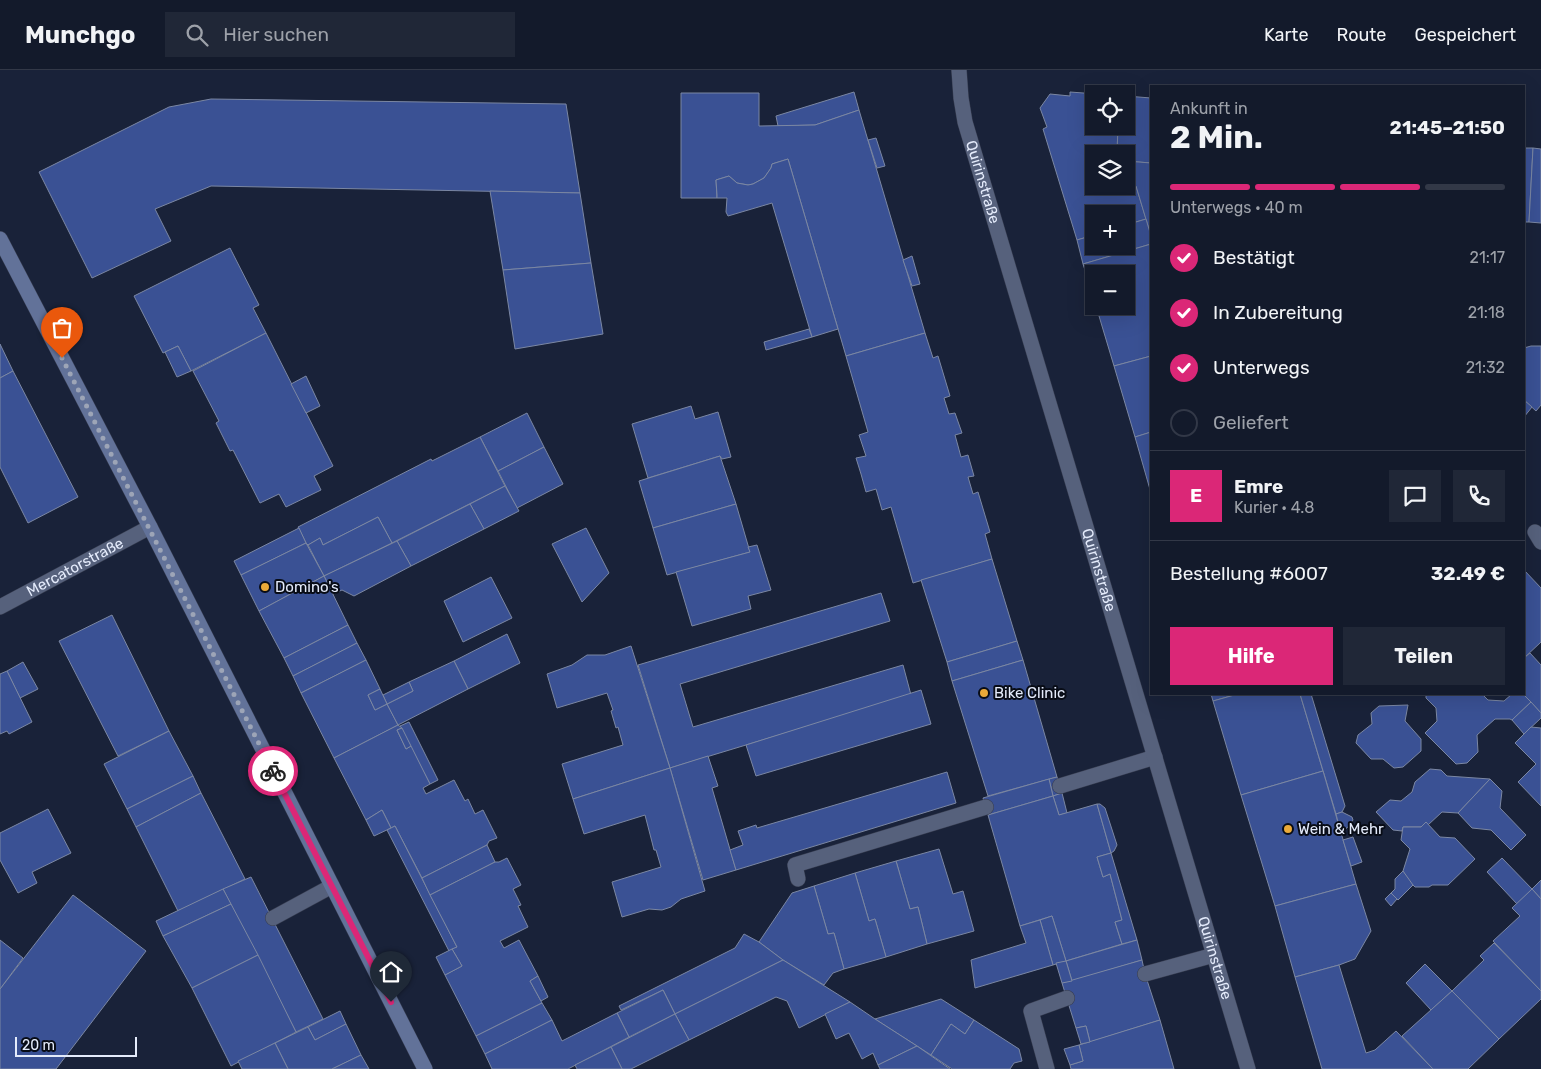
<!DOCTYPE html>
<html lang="de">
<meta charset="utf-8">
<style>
:root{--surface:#131a2b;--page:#202737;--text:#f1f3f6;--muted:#9da1a9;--line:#323847;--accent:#db2777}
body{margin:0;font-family:Rubik,sans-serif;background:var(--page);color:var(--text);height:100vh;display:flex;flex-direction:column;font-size:19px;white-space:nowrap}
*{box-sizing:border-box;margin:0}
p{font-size:16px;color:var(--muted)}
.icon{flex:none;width:28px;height:28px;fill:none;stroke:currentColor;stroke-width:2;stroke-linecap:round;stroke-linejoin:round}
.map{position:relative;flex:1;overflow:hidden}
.drawer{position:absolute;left:1150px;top:15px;width:375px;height:610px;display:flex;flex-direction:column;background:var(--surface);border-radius:0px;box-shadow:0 5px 20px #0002,0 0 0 1px var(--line)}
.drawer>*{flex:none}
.fabs{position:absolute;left:1085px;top:15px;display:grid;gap:10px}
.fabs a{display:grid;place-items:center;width:50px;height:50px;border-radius:0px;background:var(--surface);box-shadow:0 5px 20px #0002,0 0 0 1px var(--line);font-size:25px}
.scale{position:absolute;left:15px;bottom:12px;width:122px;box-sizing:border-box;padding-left:5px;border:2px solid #e4ebfb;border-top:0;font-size:14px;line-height:18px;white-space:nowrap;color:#e4ebfb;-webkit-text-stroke:4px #080c16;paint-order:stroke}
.pin{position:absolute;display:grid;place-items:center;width:42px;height:42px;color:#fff;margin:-51px -21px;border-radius:50% 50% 50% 0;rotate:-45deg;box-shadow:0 0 5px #0007}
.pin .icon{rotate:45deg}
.courier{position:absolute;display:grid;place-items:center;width:50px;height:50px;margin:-25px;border:4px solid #db2777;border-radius:50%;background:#fff;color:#222;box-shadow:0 1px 6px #0007}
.head em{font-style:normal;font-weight:700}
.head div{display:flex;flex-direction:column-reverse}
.head{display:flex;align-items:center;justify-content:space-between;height:85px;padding:0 20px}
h1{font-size:32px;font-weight:700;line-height:38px}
.bar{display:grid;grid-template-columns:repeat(4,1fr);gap:8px 5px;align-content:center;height:60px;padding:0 20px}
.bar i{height:6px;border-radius:4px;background:var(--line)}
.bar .active{background:var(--accent)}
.bar p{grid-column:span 4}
.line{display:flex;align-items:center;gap:12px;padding:0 20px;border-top:1px solid var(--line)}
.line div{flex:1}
.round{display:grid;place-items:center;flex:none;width:52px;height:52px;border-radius:0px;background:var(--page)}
ol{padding:0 20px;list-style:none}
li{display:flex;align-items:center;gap:15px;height:55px}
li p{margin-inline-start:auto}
li .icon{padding:5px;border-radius:50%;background:var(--accent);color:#fff;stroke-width:4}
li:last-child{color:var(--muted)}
li i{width:28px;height:28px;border:2px solid var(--line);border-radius:50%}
.action{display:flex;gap:10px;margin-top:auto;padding:10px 20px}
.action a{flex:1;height:58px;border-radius:0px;background:var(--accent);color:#fff;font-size:20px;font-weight:700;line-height:58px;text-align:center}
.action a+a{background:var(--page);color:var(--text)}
header{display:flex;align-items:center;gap:30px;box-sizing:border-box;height:70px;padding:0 25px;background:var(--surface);border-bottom:1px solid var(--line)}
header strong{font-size:24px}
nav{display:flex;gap:28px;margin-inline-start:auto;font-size:18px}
.search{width:350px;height:45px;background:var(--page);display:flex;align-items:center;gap:12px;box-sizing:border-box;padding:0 18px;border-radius:0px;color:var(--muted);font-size:19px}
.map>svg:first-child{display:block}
</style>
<header>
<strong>Munchgo</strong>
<div class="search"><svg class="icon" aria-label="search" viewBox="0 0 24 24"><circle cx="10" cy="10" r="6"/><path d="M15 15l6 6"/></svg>Hier suchen</div>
<nav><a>Karte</a><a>Route</a><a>Gespeichert</a></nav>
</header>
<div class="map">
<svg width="1541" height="999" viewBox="0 0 1541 999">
<rect width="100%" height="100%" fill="#192239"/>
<g fill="#3a5194" stroke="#7b87a3">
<path d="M854,22l5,18 -44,15 -37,1 -2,-10z"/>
<path d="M1070,22l27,2h-3v32h24l-1,28h-23v32h32v-9l4,11 6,-2 10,33 -20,6v-11h-32v21l-17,5 -34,-111 4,-2 -7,-19 10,-14 20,2z"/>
<path d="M681,23h78v33l56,-1 44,-15 66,223 -79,23 -58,-197 -16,5 -1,4 -7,10 -11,6 -5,1 -11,-2 -8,-7 -13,4 1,18h-36z"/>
<path d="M1126,26l25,2v65l-25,-2v-7h-9l1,-28h8z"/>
<path d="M211,29l355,5 14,89 -369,-7 -56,23 16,32 -79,37 -53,-106 130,-65z"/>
<path d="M876,68l9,28 -8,2 -9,-28z"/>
<path d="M1524,78h9l-4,74h-5z"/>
<path d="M1533,78l8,1v74l-12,-1z"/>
<path d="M788,89l50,170 -26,8 -40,-134 -44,13 -2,-4 1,-14h-10v-3l-1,-15 13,-4 8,7 11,2 5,-1 11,-6 7,-10 1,-4z"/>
<path d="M1126,91l25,2v73l-15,-50 -6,2 -4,-11z"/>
<path d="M490,121l90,2 11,70 -88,7z"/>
<path d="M1146,149l5,17v8l-68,20 -6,-24 17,-5v11h32v-21z"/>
<path d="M1151,174v112l-37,10 -18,-60h30v-32h-32v24l-11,-34z"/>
<path d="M230,178l29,57 -6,3 13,25 -75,38 -13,-25 -15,7 -29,-57z"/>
<path d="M912,186l8,28 -8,2 -9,-26z"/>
<path d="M591,193l12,71 -88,15 -12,-79z"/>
<path d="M809,259l3,8 -46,13 -2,-8z"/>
<path d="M266,263l67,133 -19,10 7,14 -35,17 -7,-13 -19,9 -27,-53 -3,1 -14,-28 3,-2 -26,-50z"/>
<path d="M925,263l8,25 5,-2 12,40 -6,2 5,16 6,-1 7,20 -7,2 6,22 7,-2 6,21 -6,1 5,17 5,-2 12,40 -5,2 7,25 -79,24 -22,-76 -9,3 -6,-21 -10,3 -5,-18 -5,-16 10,-2 -7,-21 9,-3 -22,-76z"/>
<path d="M0,274l13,27 -13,7z"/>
<path d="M178,276l13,25 -14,6 -12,-25z"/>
<path d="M1531,276h10v59l-5,6 -12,-11v-52z"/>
<path d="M1151,286v76l-16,5 -21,-71z"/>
<path d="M13,301l65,126 -50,26 -28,-56v-89z"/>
<path d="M306,306l14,30 -14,7 -15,-29z"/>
<path d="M1524,330l8,7 -8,10z"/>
<path d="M691,336l4,13 23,-7 13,45 -9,2 -2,-3 -72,22 -16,-54z"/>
<path d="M527,343l17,34 -46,24 -18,-34z"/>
<path d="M1151,362v61l-16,-56z"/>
<path d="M480,367l25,49 -113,57 -14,-26 -55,28 -3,-7 -12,7 -2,-2 -8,-16 133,-68 1,2z"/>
<path d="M544,377l19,37 -46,24 -19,-37z"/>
<path d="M720,386l16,48 -83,24 -14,-47z"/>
<path d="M505,416l14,25 -35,18 -14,-25z"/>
<path d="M470,434l14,25 -73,37 -14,-25z"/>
<path d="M736,434l14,48 -83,23 -14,-47z"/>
<path d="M378,447l14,26 -68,33 -16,-31 12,-7 3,7z"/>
<path d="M299,458l7,15 -65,32 -7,-14z"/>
<path d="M586,458l23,45 -27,29 -30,-58z"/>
<path d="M397,471l14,25 -57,30 -12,-6 -9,4 -9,-18z"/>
<path d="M306,473l18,33 -65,35 -18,-36z"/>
<path d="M757,475l14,45 -23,6 3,13 -59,17 -16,-54 74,-20 -2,-5z"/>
<path d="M992,489l25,82 -70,21 -26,-82z"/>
<path d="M1524,500l17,18v54l-17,16z"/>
<path d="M324,506l24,49 -64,33 -25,-47z"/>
<path d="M491,507l21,41 -49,24 -19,-41z"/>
<path d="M881,523l9,28 -210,63 13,43 210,-62 8,30 -241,73 -32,-103z"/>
<path d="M112,545l57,116 -51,25 -59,-115z"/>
<path d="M348,555l9,18 -64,33 -9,-18z"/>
<path d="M507,564l13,29 -52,26 -14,-28z"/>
<path d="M1017,571l6,19 -71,21 -5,-19z"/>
<path d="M357,573l9,17 -65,33 -8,-17z"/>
<path d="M631,576l39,122 -97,31 -11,-35 61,-19 -5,-18 -2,1 -5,-17 2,-1 -6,-17 -50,15 -10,-34 25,-9 15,-10h18z"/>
<path d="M1530,583l11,12v48l-18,-19 1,-36z"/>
<path d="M366,590l14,29 -12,6 7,15 12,-6 11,21 -64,33 -33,-65z"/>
<path d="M1023,590l34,117 -69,19 -36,-115z"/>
<path d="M454,591l14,28 -70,36 -11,-21 26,-13 -4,-9z"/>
<path d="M23,592l15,27 -18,9 -13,-27z"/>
<path d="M7,601l25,51 -23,12 -2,-3 -7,3v-60z"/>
<path d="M409,612l4,9 -26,13 -4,-9z"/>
<path d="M380,619l7,15 -12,6 -7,-15z"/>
<path d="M921,620l10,34 -175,52 -10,-31z"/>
<path d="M1211,624h27l-25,7z"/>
<path d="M1238,624h62l23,77 -82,24 -28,-94z"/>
<path d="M1300,624h11l34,112 -3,6 -6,2z"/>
<path d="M1426,624h56l6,6 16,1 8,-7h11l8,8 -19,18 -2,-1h-15l-18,16 1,17 -11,11 -11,1 -31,-31 12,-12 -1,-13 -10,-10z"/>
<path d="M1531,632l10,11v5l-17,16 -12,-14z"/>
<path d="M1408,635l-3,16 16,18v12l-18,16 -9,1 -11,-9h-12l-15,-16 2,-8 14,-11 -1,-11 8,-7z"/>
<path d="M409,652l29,58 -8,4 -30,-58z"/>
<path d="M398,655l4,3 -5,2 9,19 5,-3 19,38 -7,4 3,6 28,-14 11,21 3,-2 7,15 8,-4 14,28 -8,3 -2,4 -65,33 -27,-52 -4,2 -9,-18 -16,10 -32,-62z"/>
<path d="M1531,657l10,1v78l-23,-24 18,-18 -21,-21z"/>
<path d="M402,658l9,18 -5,3 -9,-19z"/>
<path d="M169,661l24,45 -66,33 -23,-45z"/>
<path d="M708,686l10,30 -6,2 24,82 -33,10 -33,-112z"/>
<path d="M670,698l35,123 -24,8 -10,8 -9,3 -13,-1 -27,8 -10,-35 49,-15 -5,-17h-2l-2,-8 -7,-27 -61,19 -11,-35z"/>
<path d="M1430,699l11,1 6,6 43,3 -32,34 -16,-1 -14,13 -2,-3 -5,5h-18l-1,4 -9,-1 -17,-18 14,-12 11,1 11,-9 3,-10z"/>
<path d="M1323,701l33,113 -81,22 -34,-111z"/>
<path d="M947,702l9,31 -220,67 -6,-20 13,-5 -5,-14 18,-6 1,3z"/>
<path d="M193,706l8,17 -65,34 -9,-18z"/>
<path d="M1057,707l5,16 -9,3 -4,-17z"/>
<path d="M1049,709l4,17 -65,19 -5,-17z"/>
<path d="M1490,709l12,12 -2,17 26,27 -15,15 -20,-20 -19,-2 -14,-15z"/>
<path d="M201,723l44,86 -67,32 -42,-84z"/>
<path d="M1062,723l5,20 -8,2 -6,-19z"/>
<path d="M1053,726l6,19 38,-11 14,49 -14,4 6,20 7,-3 12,46 -7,2 7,22 -56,17 -14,-45 -32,10 -32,-111z"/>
<path d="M1097,734h3l5,4 12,37 -3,6 -3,2z"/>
<path d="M48,739l23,44 -39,19 5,11 -19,10 -18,-33v-27z"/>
<path d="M382,740l9,18 -17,8 -8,-16z"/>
<path d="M1342,742l10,5 1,3 -6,8 -7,2 -4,-16z"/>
<path d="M1426,752l14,15 15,1 20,21 -27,26h-16l-3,2h-14l-7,-7 -5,-9 7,-22 -9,-9 2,-13h18z"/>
<path d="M395,756l62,121 -8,4 -62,-121z"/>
<path d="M1353,767l9,25 -11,4 -8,-26z"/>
<path d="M487,775l8,17 -65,33 -8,-17z"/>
<path d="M939,779l14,45 10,-3 11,40 -47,13 -9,-37 -8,2 -14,-48z"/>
<path d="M1111,783l26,87 -15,4 -7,-22 7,-2 -12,-46 -7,3 -6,-20z"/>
<path d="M507,788l14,27 -8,4 8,16 -3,1 10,21 -28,14 4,7 15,-8 19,36 -8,5 12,22 -66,33 -31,-61 17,-9 -10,-17 5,-2 -27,-52 65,-33h4z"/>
<path d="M1502,788l30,31 -15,15 -30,-32z"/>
<path d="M896,791l14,48 8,-2 9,37 -41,13 -11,-38 -6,2 -14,-48z"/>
<path d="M1403,801l10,14 -15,15 -7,-7 4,-4v-10z"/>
<path d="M855,803l14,48 6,-2 11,38 -42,12 -10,-36 -6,1 -14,-48z"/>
<path d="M251,807l72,142 -27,13 -73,-143z"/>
<path d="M1541,810v19l-9,-10z"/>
<path d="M1356,814l15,47 -16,28 -16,6 -44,12 -20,-71z"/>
<path d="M814,816l14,48 6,-1 10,36 -11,4 -9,12 -41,-25 -24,-18 33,-49z"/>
<path d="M223,819l8,15 -68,32 -7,-15z"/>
<path d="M1532,819l9,10v92l-48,-50 27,-25 -8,-8z"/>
<path d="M1391,823l6,6 -6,7 -6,-7z"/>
<path d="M73,825l73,56 -90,118h-56v-80z"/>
<path d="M231,834l27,51 -66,33 -29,-52z"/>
<path d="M1052,846l14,45 -13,4 -13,-45z"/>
<path d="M1040,850l13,45 -78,23 -4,-28 55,-17 -6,-17z"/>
<path d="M744,864l15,8 24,18 -108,54 -12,-24 -42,20 -2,-4 116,-58z"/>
<path d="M0,870l23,18 -23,31z"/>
<path d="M1137,870l5,20 -70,21 -6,-20z"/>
<path d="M1494,873l47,48v8l-42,40 -47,-48 32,-31 -4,-4z"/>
<path d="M452,879l10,17 -17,9 -9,-18z"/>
<path d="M258,885l38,77 -65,34 -39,-78z"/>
<path d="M783,890l67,42 -51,26 -12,-27 -11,-4 -87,43 -14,-26z"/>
<path d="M1142,890l3,14 15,46 -70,22 -4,-16 -10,2 -14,-45z"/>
<path d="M1066,891l6,20 -10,2 -6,-20z"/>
<path d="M1425,894l27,27 -21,19 -25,-27z"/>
<path d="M1339,895l27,88 9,-3 21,-19 37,38h-111l-27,-92z"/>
<path d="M538,906l10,21 -7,4 -11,-20z"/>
<path d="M663,920l12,24 -46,23 -12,-24z"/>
<path d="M1452,921l47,48 -31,30h-35l-31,-33z"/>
<path d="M941,929l33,21 -9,14 -14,-10 -20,31 -56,-36z"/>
<path d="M850,932l25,17 42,27 -39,19 -5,-12 -11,6 -13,-26 -13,6 -11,-25z"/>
<path d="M542,933l10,17 -67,34 -9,-18z"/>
<path d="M340,941l6,13 -31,16 -7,-13z"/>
<path d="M617,943l12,24 -61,32h-76l-7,-15 67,-34 10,21z"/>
<path d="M675,944l14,26 -58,29h-9l-11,-22z"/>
<path d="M974,950l45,29 3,12 -8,2 -4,6h-58l-21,-14 20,-31 14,10z"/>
<path d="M1160,950l14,49h-103l-1,-4 13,-4 -4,-16z"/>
<path d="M346,954l15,31 -29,14h-44l-13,-26 33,-16 7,13z"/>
<path d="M1086,956l4,16 -9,2 -5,-16z"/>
<path d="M275,973l13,26h-46l-4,-8z"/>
<path d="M1079,975l4,16 -13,4 -6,-16z"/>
<path d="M917,976l33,23h-70l-2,-4z"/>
<path d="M611,977l11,22h-45l-2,-4z"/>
<path d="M361,985l8,14h-37z"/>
</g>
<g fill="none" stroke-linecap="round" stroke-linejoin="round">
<defs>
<g id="service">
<path d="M1535,462l6,10"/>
<path d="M1060,716l95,-29"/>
<path d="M798,809l-3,-14 191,-58"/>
<path d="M273,848l59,-32"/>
<path d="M1145,904l69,-19"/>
<path d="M1047,999l-16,-58 36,-13"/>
</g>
<g id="minor">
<path id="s1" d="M959,0l2,28 4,24 283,947"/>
<path id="s2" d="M0,537l150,-80"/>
</g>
<path id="secondary" d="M0,169l150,288 275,542"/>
</defs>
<use href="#service" stroke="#363c4f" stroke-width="16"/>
<use href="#minor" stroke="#363c4f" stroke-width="16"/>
<use href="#secondary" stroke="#363c4f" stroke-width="16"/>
<use href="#service" stroke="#56617c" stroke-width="15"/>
<use href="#minor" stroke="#56617c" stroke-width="15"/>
<use href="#secondary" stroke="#627299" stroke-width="15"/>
</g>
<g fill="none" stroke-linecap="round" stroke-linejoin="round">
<path stroke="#9da5b7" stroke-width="5" stroke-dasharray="0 9" d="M62,288l211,413"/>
<path stroke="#db2777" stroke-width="6" d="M273,701l118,231"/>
</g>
<g fill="#ebaa39" stroke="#080c16" stroke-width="2">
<circle cx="265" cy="517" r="5"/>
<circle cx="984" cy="623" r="5"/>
<circle cx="1288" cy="759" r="5"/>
</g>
<g text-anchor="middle" stroke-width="4" stroke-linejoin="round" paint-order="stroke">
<g font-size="15" fill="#e4ebfb" stroke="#080c16">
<text dy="5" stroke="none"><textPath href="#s1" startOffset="115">Quirinstraße</textPath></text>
<text dy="5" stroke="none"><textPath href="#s2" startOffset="85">Mercatorstraße</textPath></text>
<text dy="5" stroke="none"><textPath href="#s1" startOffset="520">Quirinstraße</textPath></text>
<text dy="5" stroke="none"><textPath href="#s1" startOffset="925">Quirinstraße</textPath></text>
</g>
<g font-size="15" fill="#e4ebfb" stroke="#080c16" text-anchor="start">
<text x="275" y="522">Domino's</text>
<text x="994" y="628">Bike Clinic</text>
<text x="1298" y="764">Wein &amp; Mehr</text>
</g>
</g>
</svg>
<div class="fabs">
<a><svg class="icon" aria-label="locate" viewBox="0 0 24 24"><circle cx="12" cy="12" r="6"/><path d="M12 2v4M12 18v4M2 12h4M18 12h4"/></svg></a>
<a><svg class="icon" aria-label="layers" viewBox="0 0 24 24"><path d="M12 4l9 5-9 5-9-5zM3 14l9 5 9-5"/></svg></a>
<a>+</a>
<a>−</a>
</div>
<div class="scale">20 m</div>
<div class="pin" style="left:62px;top:288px;background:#ea580c"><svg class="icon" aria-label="bag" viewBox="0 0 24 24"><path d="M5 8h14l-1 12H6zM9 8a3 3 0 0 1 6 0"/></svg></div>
<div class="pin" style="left:391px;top:932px;background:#1f2937"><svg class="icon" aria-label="home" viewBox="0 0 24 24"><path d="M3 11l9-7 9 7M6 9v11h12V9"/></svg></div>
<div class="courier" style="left:273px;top:701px"><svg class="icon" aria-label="bike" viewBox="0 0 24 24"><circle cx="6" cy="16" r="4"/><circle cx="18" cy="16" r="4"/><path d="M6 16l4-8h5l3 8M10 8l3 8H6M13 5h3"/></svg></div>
<section class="drawer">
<div class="head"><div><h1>2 Min.</h1><p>Ankunft in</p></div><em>21:45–21:50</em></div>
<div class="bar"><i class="active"></i><i class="active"></i><i class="active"></i><i></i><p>Unterwegs · 40 m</p></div>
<ol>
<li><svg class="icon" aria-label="check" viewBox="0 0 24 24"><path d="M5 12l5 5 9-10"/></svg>Bestätigt<p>21:17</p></li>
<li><svg class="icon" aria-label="check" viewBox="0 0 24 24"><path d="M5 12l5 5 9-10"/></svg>In Zubereitung<p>21:18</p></li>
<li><svg class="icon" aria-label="check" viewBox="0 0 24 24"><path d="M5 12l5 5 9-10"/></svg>Unterwegs<p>21:32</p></li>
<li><i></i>Geliefert</li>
</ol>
<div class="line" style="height:90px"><b class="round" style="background:var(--accent);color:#fff">E</b><div><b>Emre</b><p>Kurier · 4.8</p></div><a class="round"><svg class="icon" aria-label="chat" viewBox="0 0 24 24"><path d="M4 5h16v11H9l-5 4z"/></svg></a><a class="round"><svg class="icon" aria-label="phone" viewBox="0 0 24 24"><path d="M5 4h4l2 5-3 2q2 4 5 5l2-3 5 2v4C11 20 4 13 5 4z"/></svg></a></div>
<div class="line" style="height:65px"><div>Bestellung #6007</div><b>32.49 €</b></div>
<div class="action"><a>Hilfe</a><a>Teilen</a></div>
</section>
</div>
